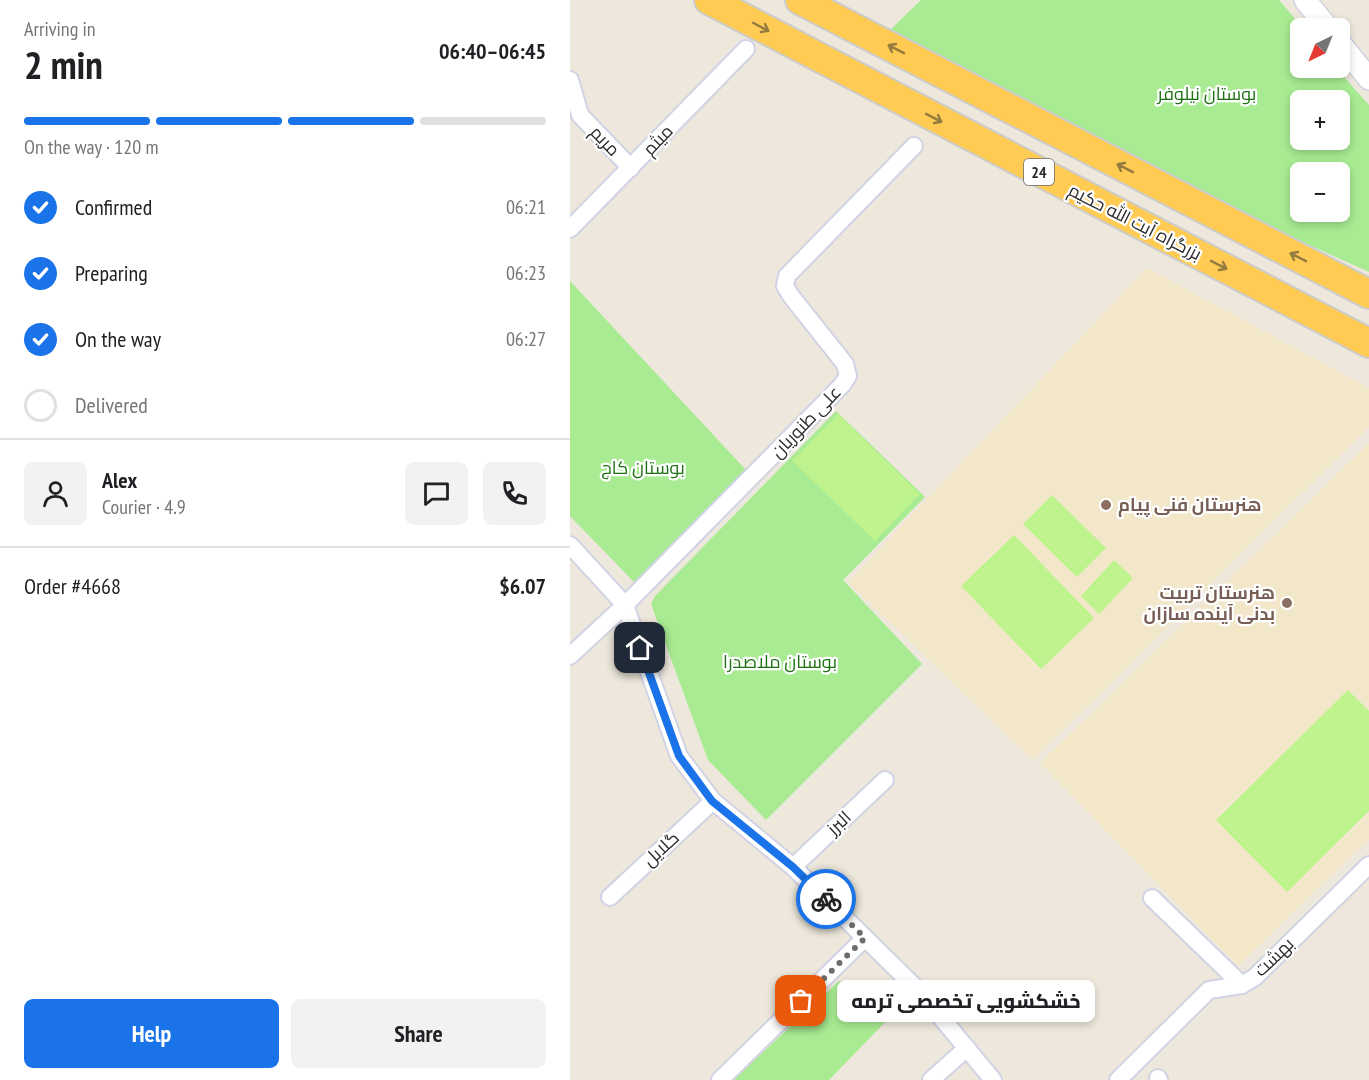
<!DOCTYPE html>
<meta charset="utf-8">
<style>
:root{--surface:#fff;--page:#f2f2f2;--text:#202124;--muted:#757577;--line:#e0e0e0;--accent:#1a73e8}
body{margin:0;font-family:"PT Sans Narrow",Cairo,sans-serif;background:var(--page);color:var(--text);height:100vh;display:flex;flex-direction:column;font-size:22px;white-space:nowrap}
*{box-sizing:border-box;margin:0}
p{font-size:20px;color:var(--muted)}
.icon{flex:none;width:33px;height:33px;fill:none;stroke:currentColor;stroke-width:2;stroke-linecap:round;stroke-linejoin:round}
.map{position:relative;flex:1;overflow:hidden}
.details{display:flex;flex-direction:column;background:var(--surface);width:570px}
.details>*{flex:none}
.needle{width:39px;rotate:223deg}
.fabs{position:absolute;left:720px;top:18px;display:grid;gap:12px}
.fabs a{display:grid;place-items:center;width:60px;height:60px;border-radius:9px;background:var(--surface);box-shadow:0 3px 9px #0003;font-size:30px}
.pin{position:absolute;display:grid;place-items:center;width:51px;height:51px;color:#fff;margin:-26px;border-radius:12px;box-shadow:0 3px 9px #0006}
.courier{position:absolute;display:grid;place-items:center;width:60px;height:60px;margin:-30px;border:4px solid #1a73e8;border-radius:50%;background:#fff;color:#222;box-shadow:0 2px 8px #0007}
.bubble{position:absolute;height:42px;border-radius:9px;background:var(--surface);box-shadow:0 3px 9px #0003;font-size:20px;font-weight:800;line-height:42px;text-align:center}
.headline em{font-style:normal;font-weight:800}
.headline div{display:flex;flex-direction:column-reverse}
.headline{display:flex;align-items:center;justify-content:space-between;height:102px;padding:0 24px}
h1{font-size:39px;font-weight:800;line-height:45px}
.bar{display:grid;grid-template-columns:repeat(4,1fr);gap:9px 6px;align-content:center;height:72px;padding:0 24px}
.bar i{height:8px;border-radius:4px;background:var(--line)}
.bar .current{background:var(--accent)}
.bar p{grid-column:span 4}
.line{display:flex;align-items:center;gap:15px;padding:0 24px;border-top:2px solid var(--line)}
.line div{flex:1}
.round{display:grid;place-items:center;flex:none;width:63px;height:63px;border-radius:9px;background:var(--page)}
ol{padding:0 24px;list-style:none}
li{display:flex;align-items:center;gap:18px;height:66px}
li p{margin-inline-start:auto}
li .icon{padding:6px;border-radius:50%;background:var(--accent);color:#fff;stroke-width:4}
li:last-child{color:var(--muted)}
li i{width:33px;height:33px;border:3px solid var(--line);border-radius:50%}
.button{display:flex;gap:12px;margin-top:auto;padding:12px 24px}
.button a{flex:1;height:69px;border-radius:9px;background:var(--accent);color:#fff;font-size:24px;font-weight:800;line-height:69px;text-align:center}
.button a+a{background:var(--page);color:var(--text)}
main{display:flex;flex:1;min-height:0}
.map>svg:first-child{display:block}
</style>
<main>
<section class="details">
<div class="headline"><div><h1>2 min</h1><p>Arriving in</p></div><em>06:40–06:45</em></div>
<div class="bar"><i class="current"></i><i class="current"></i><i class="current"></i><i></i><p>On the way · 120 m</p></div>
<ol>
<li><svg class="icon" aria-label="check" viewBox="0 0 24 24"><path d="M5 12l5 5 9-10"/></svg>Confirmed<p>06:21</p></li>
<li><svg class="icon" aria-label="check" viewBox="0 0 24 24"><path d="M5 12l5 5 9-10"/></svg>Preparing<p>06:23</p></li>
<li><svg class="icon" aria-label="check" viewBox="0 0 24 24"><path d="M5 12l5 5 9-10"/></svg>On the way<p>06:27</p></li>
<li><i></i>Delivered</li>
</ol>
<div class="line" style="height:108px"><a class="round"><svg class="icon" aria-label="person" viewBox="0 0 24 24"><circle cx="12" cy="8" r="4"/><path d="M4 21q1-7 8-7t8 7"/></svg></a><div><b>Alex</b><p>Courier · 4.9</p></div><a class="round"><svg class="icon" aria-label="chat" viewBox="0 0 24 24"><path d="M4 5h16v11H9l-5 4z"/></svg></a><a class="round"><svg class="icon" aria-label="phone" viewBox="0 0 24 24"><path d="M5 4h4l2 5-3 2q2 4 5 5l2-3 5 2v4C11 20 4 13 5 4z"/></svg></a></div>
<div class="line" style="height:78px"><div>Order #4668</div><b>$6.07</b></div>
<div class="button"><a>Help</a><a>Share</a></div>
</section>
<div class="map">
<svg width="799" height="1080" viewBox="0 0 799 1080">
<rect width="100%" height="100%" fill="#eee8dc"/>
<g fill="#f2e8c9">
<path d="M577,268l222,120v39l-336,333 -185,-178z"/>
<path d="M799,443v396l-131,127 -198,-203z"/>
</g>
<g fill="#a8eb92" fill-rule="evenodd">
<path d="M351,0h358l24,28 -3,40h36l33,37v167l-164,-74 -315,-168zM730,100h40v40h-40zM730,172h40v40h-40z"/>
<path d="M0,281l176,189 -111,113 -65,-67z"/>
<path d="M266,411l89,86 -82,83 79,84 -156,156 -58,-60 -57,-156 4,-8z"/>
<path d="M269,981l22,1 34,30 -66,68h-96z"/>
</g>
<g fill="#bef38d">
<path d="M268,414l82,80 -45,47 -83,-80z"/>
<path d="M482,495l54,53 -29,29 -54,-53z"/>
<path d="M444,535l80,83 -53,51 -80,-83z"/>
<path d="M544,560l19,18 -34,36 -18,-18z"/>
<path d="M778,690l21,21v100l-82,81 -71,-72z"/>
</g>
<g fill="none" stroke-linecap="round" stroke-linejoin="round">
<defs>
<g id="minor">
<path d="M0,80l10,35 51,53"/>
<path d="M0,229l176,-180"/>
<path d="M0,545l55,60 54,151 34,45 80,66 127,125 73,88"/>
<path d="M0,656l55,-51 217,-220 6,-9 -3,-12 -54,-68 -6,-10 2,-10 127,-130"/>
<path d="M223,867l92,-87"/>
<path d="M40,897l103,-96"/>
<path d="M582,898l90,87"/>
<path d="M588,1078l1,2"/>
<path d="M150,1080l145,-142"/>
<path d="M361,1080l36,-32"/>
<path d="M548,1080l91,-90 33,-5 13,-8 114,-112"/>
</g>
<g id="tertiary">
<path d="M735,0l23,28"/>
<path d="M770,43l29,36"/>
</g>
<g id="trunk">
<path d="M139,0l660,343"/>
<path d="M230,0l569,294"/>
</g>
</defs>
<use href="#minor" stroke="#d1d3e5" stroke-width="20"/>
<use href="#tertiary" stroke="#d1d3e5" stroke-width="24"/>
<use href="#trunk" stroke="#ccc" stroke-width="32"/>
<use href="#minor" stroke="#fff" stroke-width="16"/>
<use href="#tertiary" stroke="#fff" stroke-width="21"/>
<use href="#trunk" stroke="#ffcb53" stroke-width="28"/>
</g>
<defs><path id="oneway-shaft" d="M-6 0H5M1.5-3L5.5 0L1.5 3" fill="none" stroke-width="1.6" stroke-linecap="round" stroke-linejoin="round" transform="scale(1.5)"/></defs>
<g stroke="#957b3f">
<use href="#oneway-shaft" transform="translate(191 27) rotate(28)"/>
<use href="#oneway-shaft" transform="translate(326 49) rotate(-153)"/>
<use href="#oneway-shaft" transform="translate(364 118) rotate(27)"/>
<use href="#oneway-shaft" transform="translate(555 168) rotate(-153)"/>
<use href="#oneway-shaft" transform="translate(728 257) rotate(-153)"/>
<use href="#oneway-shaft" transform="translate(649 265) rotate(27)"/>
</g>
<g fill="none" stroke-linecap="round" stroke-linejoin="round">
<path stroke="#6f6d69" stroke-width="6" stroke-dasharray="0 10.8" d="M231,1001l64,-63 -39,-39"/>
<path stroke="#1a73e8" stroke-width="8" d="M70,648l39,108 33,45 81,66 33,32"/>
</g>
<g fill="#8d6e63" stroke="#fff" stroke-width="2">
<circle cx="536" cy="505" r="6"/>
<circle cx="717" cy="603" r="6"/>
</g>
<g text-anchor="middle" stroke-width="4.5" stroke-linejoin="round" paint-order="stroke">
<rect fill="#fff" stroke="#6b6b6b" stroke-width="1.5" x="454" y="159" width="30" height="26" rx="4.5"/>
<g font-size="16" font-weight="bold" fill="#2b2b2b">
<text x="469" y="178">24</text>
</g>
<g font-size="18" fill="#1d7112" stroke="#fff">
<text x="637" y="100">بوستان نیلوفر</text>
<text x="73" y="474">بوستان کاج</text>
<text x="210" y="668">بوستان ملاصدرا</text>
</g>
<g font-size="18" fill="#2b2b2b" stroke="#fff">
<text transform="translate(88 140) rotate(-46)" y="6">میثم</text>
<text transform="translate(35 141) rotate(46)" y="6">مریم</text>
<text transform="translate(565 222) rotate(27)" y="6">بزرگراه آیت الله حکیم</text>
<text transform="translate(236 422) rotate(-46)" y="6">علی طنوریان</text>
<text transform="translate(269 823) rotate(-43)" y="6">البرز</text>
<text transform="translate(91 849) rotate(-43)" y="6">گلایل</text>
<text transform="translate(704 957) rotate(-44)" y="6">بهشت</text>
</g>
<g font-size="18" font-weight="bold" fill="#785e54" stroke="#fff" text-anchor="start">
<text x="548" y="511">هنرستان فنی پیام</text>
<text x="705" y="599" text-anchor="end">هنرستان تربیت<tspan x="705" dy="21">بدنی آینده سازان</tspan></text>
</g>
</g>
</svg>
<div class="fabs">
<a><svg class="needle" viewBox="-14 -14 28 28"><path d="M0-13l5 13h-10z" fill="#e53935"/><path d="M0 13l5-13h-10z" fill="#757577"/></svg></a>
<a>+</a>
<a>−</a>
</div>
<div class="pin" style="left:231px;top:1001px;background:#ea580c"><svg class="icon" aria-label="bag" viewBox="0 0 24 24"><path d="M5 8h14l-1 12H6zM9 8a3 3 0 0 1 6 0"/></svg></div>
<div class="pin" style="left:70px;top:648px;background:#1f2937"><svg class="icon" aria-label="home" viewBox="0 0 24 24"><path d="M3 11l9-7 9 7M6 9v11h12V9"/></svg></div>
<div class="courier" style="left:256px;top:899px"><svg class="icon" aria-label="bike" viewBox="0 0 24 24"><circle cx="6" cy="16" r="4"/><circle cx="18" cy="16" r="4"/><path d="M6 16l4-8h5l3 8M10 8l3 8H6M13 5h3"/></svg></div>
<div class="bubble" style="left:267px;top:980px;width:258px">خشکشویی تخصصی ترمه</div>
</div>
</main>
